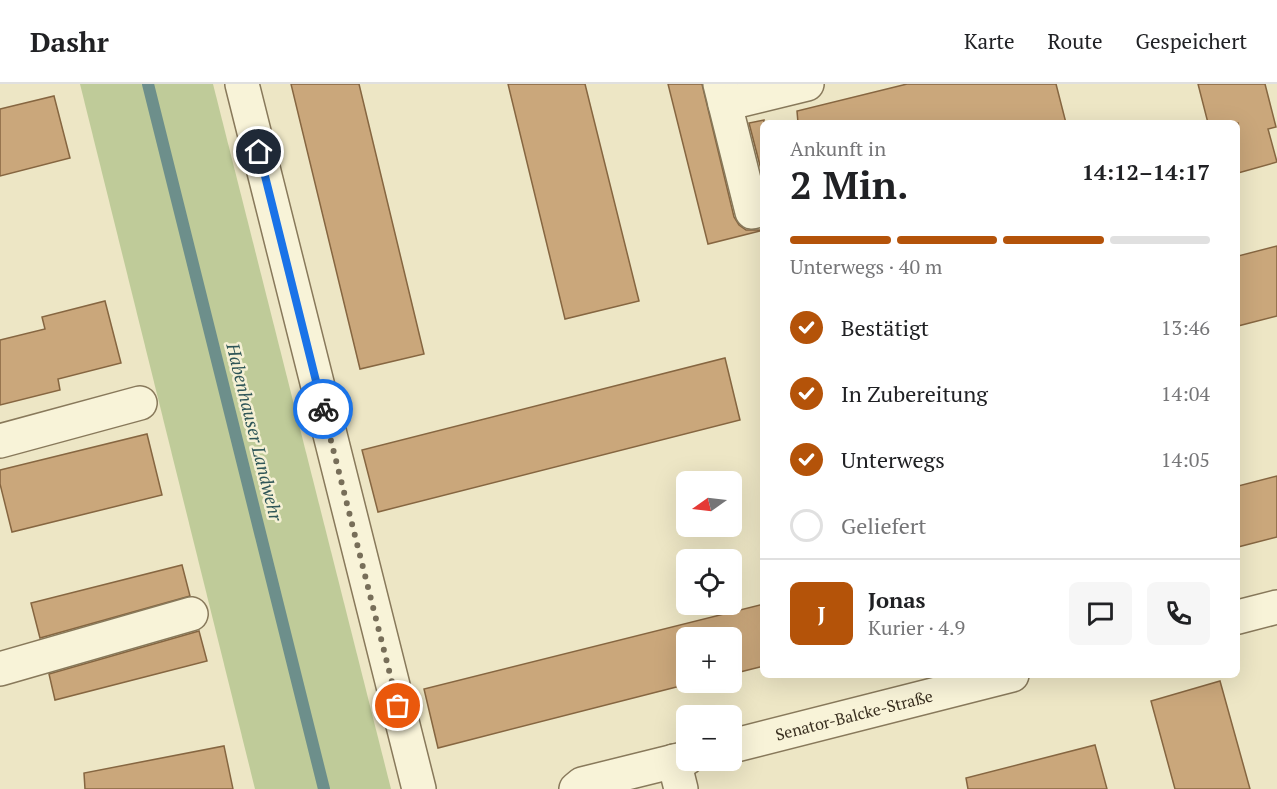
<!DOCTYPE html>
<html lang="de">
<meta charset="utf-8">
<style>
:root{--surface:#fff;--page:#f6f6f6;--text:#202124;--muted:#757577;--line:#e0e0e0;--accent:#b45309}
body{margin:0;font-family:"PT Serif",serif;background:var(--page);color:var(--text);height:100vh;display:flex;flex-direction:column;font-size:22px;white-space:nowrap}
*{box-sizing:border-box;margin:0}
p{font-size:20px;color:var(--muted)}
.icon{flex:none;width:33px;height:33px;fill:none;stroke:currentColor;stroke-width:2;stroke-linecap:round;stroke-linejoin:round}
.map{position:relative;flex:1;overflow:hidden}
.drawer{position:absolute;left:760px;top:36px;width:480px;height:558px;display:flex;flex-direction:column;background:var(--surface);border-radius:9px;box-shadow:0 6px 24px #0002}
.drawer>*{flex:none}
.needle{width:39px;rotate:256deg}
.controls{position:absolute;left:676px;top:387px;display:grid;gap:12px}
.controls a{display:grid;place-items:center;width:66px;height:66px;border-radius:9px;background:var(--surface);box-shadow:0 6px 24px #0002;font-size:30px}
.pin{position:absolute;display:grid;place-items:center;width:51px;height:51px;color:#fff;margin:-26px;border:3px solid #fff;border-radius:50%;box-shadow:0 2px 6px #0007}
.courier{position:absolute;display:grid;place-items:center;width:60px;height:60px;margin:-30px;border:4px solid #1a73e8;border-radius:50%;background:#fff;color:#222;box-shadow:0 2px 8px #0007}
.summary em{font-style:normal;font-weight:700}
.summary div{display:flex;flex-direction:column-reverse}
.summary{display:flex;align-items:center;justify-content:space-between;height:102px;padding:0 30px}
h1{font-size:39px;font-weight:700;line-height:45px}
.bar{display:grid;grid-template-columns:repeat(4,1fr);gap:9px 6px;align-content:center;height:72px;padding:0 30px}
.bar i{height:8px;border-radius:4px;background:var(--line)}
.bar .on{background:var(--accent)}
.bar p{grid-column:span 4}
.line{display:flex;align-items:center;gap:15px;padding:0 30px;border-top:2px solid var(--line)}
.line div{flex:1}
.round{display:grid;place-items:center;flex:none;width:63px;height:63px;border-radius:9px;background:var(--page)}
ol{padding:0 30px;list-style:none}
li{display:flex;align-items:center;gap:18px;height:66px}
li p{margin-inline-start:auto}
li .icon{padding:6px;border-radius:50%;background:var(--accent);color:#fff;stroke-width:4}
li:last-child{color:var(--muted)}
li i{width:33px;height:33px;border:3px solid var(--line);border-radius:50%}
header{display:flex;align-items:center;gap:36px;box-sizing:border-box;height:84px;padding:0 30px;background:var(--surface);border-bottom:2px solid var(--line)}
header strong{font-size:28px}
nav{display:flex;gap:33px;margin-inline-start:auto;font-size:21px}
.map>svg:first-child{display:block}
</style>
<header>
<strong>Dashr</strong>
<nav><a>Karte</a><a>Route</a><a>Gespeichert</a></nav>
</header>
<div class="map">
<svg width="1277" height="705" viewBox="0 0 1277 705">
<rect width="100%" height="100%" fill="#ede6c5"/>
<path fill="#bfcb99" d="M80,0h133l178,705h-136z"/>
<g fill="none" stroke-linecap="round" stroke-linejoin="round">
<path stroke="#6d8f8b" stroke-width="12" d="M148,0l176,705"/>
</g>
<g fill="#caa77b" stroke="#866641" stroke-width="1.5">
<path d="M291,0h68l65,270 -64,15z"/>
<path d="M508,0h77l54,217 -74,18z"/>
<path d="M668,0h34l32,133 5,8 7,5h18l-56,14z"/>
<path d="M907,0h149l10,39h-268l-1,-12z"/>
<path d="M1198,0h67l11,43 -8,2 9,33 -39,11v-50h-30z"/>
<path d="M54,12l16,62 -70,18v-67z"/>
<path d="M764,36v61l-15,-58z"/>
<path d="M1277,162v70l-39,10v-70z"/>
<path d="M105,217l16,62 -63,16 2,11 -60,15v-65l45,-11 -3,-12z"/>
<path d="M725,274l15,62 -362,92 -16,-62z"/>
<path d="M147,350l15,61 -150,37 -12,-48v-14z"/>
<path d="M1277,392v61l-39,10v-61z"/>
<path d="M182,481l8,31 -150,42 -9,-35z"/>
<path d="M764,520v62l-32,8v-36h-45v44h9l-258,66 -14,-59z"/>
<path d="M199,547l8,30 -152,39 -6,-26z"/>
<path d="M1220,597l30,108h-75l-24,-88z"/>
<path d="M1095,661l12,44h-139l-2,-11z"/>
<path d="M224,662l9,43h-148l-1,-16z"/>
</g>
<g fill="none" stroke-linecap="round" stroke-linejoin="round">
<defs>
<g id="minor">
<path d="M242,0l177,705"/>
<path d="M720,0l32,128 12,-3"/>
<path d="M725,20l82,-20"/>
<path d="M0,357l140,-38"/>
<path d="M1238,533l39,-10"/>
<path d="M0,585l191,-55"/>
<path id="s1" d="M732,662l280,-71"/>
<path d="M674,677l7,28"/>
<path d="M576,705l6,-5 105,-26"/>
</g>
</defs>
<use href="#minor" stroke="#88795b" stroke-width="36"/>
<use href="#minor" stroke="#f8f3d8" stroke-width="33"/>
</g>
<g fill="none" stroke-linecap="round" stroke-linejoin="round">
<path stroke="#776e59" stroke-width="6" stroke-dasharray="0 10.8" d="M323,325l75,297"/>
<path stroke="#1a73e8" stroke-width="8" d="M259,68l64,257"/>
</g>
<g text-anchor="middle" stroke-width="5" stroke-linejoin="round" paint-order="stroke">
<g font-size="16" fill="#382e1f" stroke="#f5f0d4">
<text dy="6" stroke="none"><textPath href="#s1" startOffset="126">Senator-Balcke-Straße</textPath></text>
</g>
<g font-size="18" font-style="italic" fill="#2e5557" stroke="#f5f0d4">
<text transform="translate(254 348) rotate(76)" y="6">Habenhauser Landwehr</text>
</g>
</g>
</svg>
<div class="controls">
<a><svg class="needle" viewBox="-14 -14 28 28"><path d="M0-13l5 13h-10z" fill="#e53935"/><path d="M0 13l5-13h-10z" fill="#757577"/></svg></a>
<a><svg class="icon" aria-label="locate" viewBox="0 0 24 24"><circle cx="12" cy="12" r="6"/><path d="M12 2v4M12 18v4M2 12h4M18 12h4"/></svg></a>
<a>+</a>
<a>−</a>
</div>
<div class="pin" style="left:398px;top:622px;background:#ea580c"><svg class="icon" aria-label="bag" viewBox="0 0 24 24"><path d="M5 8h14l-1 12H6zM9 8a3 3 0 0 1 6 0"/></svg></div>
<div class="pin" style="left:259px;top:68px;background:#1f2937"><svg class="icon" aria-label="home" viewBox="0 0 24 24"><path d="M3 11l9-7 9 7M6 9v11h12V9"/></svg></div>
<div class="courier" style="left:323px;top:325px"><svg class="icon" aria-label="bike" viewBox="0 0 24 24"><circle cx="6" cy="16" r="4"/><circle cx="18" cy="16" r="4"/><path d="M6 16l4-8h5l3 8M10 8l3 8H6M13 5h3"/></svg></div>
<section class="drawer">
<div class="summary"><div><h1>2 Min.</h1><p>Ankunft in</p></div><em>14:12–14:17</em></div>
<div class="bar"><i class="on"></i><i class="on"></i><i class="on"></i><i></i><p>Unterwegs · 40 m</p></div>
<ol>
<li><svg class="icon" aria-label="check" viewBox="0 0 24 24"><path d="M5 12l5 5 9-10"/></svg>Bestätigt<p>13:46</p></li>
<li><svg class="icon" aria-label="check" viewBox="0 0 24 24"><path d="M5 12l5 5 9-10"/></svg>In Zubereitung<p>14:04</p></li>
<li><svg class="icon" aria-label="check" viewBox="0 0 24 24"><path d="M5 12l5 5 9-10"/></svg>Unterwegs<p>14:05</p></li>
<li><i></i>Geliefert</li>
</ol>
<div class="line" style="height:108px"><b class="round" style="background:var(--accent);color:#fff">J</b><div><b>Jonas</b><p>Kurier · 4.9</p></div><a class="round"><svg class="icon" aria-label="chat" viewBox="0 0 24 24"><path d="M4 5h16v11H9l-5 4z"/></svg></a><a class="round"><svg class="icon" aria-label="phone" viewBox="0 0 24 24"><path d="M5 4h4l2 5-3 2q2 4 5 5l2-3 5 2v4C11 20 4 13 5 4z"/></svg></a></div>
</section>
</div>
